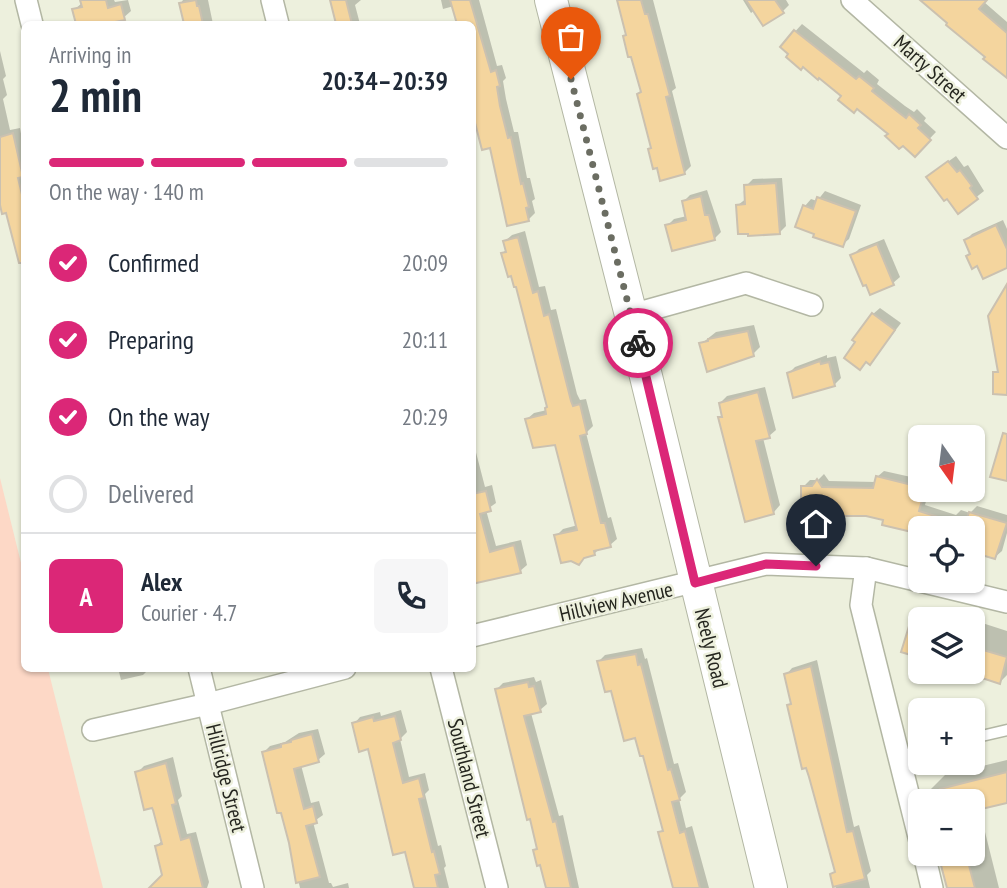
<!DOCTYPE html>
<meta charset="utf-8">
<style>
:root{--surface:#fff;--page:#f6f6f7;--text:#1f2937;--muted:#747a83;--line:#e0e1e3;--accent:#db2777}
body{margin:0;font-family:"PT Sans Narrow",sans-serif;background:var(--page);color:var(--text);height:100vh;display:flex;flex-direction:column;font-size:26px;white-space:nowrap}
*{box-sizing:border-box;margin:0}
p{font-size:23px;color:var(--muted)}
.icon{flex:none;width:38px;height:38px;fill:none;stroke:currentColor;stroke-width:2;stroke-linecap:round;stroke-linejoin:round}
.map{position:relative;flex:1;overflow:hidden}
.details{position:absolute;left:21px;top:21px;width:455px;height:651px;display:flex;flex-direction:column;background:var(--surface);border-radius:10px;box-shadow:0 2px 5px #0004}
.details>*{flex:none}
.needle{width:46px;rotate:166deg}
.controls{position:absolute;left:908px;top:425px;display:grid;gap:14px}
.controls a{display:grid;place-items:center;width:77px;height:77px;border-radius:10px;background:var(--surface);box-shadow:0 2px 5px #0004;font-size:35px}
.pin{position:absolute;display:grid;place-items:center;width:60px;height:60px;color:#fff;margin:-72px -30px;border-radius:50% 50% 50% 0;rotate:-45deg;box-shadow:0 0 7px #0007}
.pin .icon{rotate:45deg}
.courier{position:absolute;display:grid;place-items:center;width:70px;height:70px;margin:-35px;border:5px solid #db2777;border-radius:50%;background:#fff;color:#222;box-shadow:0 2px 9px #0007}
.overview em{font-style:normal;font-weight:800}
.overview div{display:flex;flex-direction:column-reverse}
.overview{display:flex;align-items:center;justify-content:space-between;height:119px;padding:0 28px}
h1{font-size:46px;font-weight:800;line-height:52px}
.bar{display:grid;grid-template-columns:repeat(4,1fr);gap:10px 7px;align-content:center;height:84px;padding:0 28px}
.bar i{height:9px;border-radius:5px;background:var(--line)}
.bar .selected{background:var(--accent)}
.bar p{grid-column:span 4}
.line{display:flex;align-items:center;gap:18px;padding:0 28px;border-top:2px solid var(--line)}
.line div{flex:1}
.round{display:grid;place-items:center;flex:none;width:74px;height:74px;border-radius:10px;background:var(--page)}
ol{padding:0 28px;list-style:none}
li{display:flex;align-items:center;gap:21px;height:77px}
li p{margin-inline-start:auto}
li .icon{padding:7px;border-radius:50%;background:var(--accent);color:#fff;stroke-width:4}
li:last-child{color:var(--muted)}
li i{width:38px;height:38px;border:4px solid var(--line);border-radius:50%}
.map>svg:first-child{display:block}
</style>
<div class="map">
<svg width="1007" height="888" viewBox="0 0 1007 888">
<rect width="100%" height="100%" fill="#edf0dd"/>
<path fill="#fdd8c6" d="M0,478l24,97v93l24,1 55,219h-103z"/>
<g fill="#0003">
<path d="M82,0h32l1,2 13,-2 3,11 -9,8 1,5h-45l-4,-14 8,-7z"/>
<path d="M183,0h25l5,24h-27l-5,-21z"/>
<path d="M333,0h28l-6,5 5,19h-28l5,-4z"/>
<path d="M441,0h38l18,66 5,-1 4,13 -3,3 3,18 8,33h4l9,46h3l5,21 -3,2 3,12 -7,7 -56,-196h-14l-4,-18 -11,3z"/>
<path d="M619,0h34l23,88 -4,3 19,75 -7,7 -31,-26 -14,-53 3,-3 -10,-37 -2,1z"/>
<path d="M743,0h43l3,5 -7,7 -27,-2 -4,3z"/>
<path d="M922,0h64l-2,2 23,20v56l-19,-22z"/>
<path d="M802,24l62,49 3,-3 12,10 -2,4 28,22 9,6 3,-3 9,9 -2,3 12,11 -21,22 -133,-108z"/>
<path d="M0,51l6,25 -3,3 4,16 -4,4 7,31 10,-2 4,22v137l-2,-11 2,-2 -16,-64 -8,-12z"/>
<path d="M956,156l8,11 4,-2 16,26 -25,20 -24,-40z"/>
<path d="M782,178l4,48 -7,7 -41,-28 9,-7 -1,-12 7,-7z"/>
<path d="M707,190l14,42 -7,7 -47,-13 7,-7 13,-3 -3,-15 6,-6z"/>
<path d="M825,191l36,14 -12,34 -7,6 -37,-39 6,-7 6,2z"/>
<path d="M1003,220l4,9v37l-35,-13 -6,-13 6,-6z"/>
<path d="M525,231l14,56 6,-1 6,24 5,-1 21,85 3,6 6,-1 7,27 -7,7 22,85 3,-1 6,22 -7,6 -10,3 -6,6 -38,-18 7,-7 15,-4 -21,-82 -30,-24 7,-6 13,-3 2,-4 -31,-122 -15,-31 4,-4 -2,-8 7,-6z"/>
<path d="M884,239l16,38 -7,6 -41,-27 7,-7z"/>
<path d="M880,308l21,15 -25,33 -3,-42z"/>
<path d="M754,325l6,22 -7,7 -52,-10 15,-12z"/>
<path d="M827,355v3l9,-2 5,22 -6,6 -46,-11 6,-6z"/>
<path d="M765,387l11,43 -7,6 -6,2 17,67 -6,7 -28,8 -26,-102 3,-3 -3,-12 7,-7z"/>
<path d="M472,437l13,50 7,-2 4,18 -10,7 10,36 25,-6 6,25 -7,6 -48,11z"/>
<path d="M884,471l36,8v11h9l-4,15 31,10 5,-5 9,3 7,-7 30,9v18l-5,18 -7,6 -22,-9v-20h-53v4l-36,-8 1,-5 -82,-32 7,-7h8l6,-6 5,7 47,1 1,-5z"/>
<path d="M931,607l39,13h-50v36l-17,-5 8,-24z"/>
<path d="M973,620l34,11v44l-7,7 -31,-10h4z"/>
<path d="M642,648l3,11 2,-1 27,106 4,-1 8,29 -7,7 7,29 6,-2 17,62h-35l-14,-55 4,-5 -19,-75 -46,-92 6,-6z"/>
<path d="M817,660l37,167 5,-2 12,46 -4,4 3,13h-34l-4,-14 4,-4 -48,-164 4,-4 -6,-27 6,-7z"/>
<path d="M118,668h32l-7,7 -22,5z"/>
<path d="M534,677l2,5 5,-2 6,24 -7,6 -9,3 28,103 4,-1 16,73h-31l-13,-38 3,-3 -41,-158 6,-6z"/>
<path d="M401,710l6,22 -7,7 9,38 16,-4 4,17 -4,4 13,52 3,-1 5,21 -2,2 5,20h-33l-9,-38 -38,-103 -15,-23 6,-7 20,-5 1,4z"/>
<path d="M318,729l7,25 -7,6 -17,5 10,38 8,-2 4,14 -10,7 16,61h2l2,4 15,-4 1,5h-49l-18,-78 -18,-58 6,-6 15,-4 14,-9z"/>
<path d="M173,757l9,39 -4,4 9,34 9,-2 13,50 -2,6h-50l7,-13 -8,-29 7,-6 -8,-31 -18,-36 7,-7z"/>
<path d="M1007,760v41l-28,7 20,80h-51l-8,-34h33v-52h-46l-2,-7 20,-20z"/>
</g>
<g fill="#f4d59e" stroke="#cbc1b0" stroke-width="2">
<path d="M80,0h26l2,8 13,-4 4,16 -20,4h-29l-4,-15 10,-2z"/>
<path d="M196,0l1,6h2l4,18h-19l-5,-21z"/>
<path d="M330,0h16l6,24h-16z"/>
<path d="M450,0h20l21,72 5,-2 4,16 -3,1 3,19 8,32 3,-1 10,47 2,-1 6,24 -3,1 3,13 -22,5 -17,-78 -8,2 -10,-39v-87h-15z"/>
<path d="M617,0h24l4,14h3l22,82 -4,1 19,77 -25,7 -3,-13 -4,1 -5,-20 3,-1 -14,-54 4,-2 -10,-35h-3l-5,-21 3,-1z"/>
<path d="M746,0h29l9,13 -21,13z"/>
<path d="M920,0h67l-8,9 28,24v45l-24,-19 2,-2 -39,-32 1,-2z"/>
<path d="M794,30l62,49 3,-3 15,12 -2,3 26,21 8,6 3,-4 12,11 -3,3 13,12 -16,17 -12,-11 -4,3 -14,-13 3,-2 -31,-25 -3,4 -16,-13 3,-4 -22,-18 -1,2 -15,-13 -2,3 -15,-13 2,-3 -8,-7z"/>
<path d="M13,133l10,44 -5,1 6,25v60h-5l-13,-50 -4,1 -2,-9v-68z"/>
<path d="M948,161l9,11 3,-2 12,16 -2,2 8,11 -20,15 -11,-15 -3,2 -18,-24z"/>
<path d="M776,183l4,51 -32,2v-2h-10l-2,-29 9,-1 -1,-19z"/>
<path d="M701,196l4,19h4l6,25 -43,11 -7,-26 21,-5 -4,-19z"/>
<path d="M817,197l39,14 -13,36 -30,-10 1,-3 -19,-7 8,-22 10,4z"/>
<path d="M996,225l11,24v19l-24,11 -6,-13 -5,3 -6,-13 4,-2 -6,-14z"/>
<path d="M518,237l15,56 5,-2 6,25 5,-2 22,87 2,5 7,-2 7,30 -7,2 21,87h4l6,24 -17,4 1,4 -11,3 -5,7 -8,-4 -10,2 -7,-28 23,-5 -22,-85 -22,3 -8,-29 21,-5 -1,-6 2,-1 -31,-120h-2l-3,-11 -3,1 -7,-24 5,-1 -3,-11z"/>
<path d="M877,244l17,41 -24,10 -4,-10 -3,1 -13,-31z"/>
<path d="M1007,284v111l-14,-1v-22h5l-10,-56z"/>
<path d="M872,313l23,17 -25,35 -4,-3 -6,8 -16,-12 11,-16 -3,-2z"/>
<path d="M748,331l6,25 -47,16 -8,-29 9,-2v-2z"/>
<path d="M820,361l1,3 8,-2 6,24 -42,12 -6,-25z"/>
<path d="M758,392l12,46 -14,3 18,73 -29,8 -27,-105h4l-3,-14z"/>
<path d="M1003,433l4,1v47l-17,-4z"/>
<path d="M876,476l44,11v3h5l-6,21 45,14 -1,3h-50l-1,4 -30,-7 1,-5 -17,-4h-55v-3l-10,-1v-26h11l5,-7 5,8 51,1z"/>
<path d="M486,491l5,20 -11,3 10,38 24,-7 7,28 -49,11v-90z"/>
<path d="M969,512l38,11 -12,36 -17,-5v-3l-5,-1v-22h-9z"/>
<path d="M909,626l11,4v28l-19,-6z"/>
<path d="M973,647l34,10 -7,27 -27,-9z"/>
<path d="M636,654l2,11 3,-1 27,106 3,-1 9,31 -8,2 8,31 5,-2 15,57h-27l-15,-56 5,-1 -20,-75h-3l-5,-18 -11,3 -13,-50 -6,1 -8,-31z"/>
<path d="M811,666l36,166 6,-1 12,48 -32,8 -3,-13 5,-2 -26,-95 -3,-9 -4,1 -15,-64 4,-1 -7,-30z"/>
<path d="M528,682l1,5 5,-1 7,26 -17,4 29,106 3,-1 15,67h-25l-6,-23 -3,1 -4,-16 4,-1 -7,-30 -3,1 -32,-131z"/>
<path d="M395,716l6,24 -8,3 10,40 16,-5 5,20 -5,1 13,53 2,-1 6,23 -5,1 3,13h-24l-9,-36 -12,3 -25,-106 -9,3 -7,-29 21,-6 1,4z"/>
<path d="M312,734l7,28 -25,7 10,40 9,-3 4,17 -11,3 14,51 -24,6 -7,-40 -8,-30h-4l-15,-61 19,-5v-3l10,-2v-2z"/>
<path d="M166,763l10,41 -4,1 9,35 9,-3 13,51h-54l13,-13 -7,-29 7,-2 -9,-34 -1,-2 -8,2 -9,-38z"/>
<path d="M1007,772v31l-34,8v-9h-30l-3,-13z"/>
<path d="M938,854h28l9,34h-28z"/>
</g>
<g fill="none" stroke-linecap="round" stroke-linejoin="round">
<defs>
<g id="lane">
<path d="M973,738l34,-8"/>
<path d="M899,756l21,-5"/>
</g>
<g id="street">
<path d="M26,0l6,24"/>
<path d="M272,0l6,24"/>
<path d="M852,0l155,138"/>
<path d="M631,315l115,-32 66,22"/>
<path d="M866,568l-5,37 59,236"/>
<path d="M472,636l294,-72 100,4 141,34"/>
<path d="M199,668l54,220"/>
<path d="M441,668l56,220"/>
<path d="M93,730l115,-26 137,-36"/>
<path d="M924,854l8,34"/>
</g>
<path id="secondary" d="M551,0l80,315 140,573"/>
</defs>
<use href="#lane" stroke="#b3b7a4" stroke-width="13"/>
<use href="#street" stroke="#b3b7a4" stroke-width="24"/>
<use href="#secondary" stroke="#b3b7a4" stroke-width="34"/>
<use href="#lane" stroke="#fff" stroke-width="10"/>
<use href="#street" stroke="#fff" stroke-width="21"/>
<use href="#secondary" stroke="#fff" stroke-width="32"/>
</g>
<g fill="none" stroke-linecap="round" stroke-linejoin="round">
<path stroke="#6b6d62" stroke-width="7" stroke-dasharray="0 12.6" d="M571,79l67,264"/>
<path stroke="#db2777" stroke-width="9" d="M638,343l57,240 71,-19 50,2"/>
</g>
<g text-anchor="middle" stroke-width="5" stroke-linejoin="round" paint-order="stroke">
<g font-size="21" fill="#25261f" stroke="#edf0dd">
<text transform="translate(930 69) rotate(42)" y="7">Marty Street</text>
<text transform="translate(616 602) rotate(-13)" y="7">Hillview Avenue</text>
<text transform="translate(711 648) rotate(76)" y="7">Neely Road</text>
<text transform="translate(226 778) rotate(76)" y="7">Hillridge Street</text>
<text transform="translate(469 778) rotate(76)" y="7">Southland Street</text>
</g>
</g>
</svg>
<div class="controls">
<a><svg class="needle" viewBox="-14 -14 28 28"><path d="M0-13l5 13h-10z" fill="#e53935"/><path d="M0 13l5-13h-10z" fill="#747a83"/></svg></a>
<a><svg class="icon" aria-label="locate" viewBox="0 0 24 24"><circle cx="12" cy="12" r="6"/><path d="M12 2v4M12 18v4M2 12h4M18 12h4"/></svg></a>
<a><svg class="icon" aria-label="layers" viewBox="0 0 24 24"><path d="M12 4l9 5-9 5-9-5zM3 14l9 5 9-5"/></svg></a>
<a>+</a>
<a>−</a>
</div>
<div class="pin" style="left:571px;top:79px;background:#ea580c"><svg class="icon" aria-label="bag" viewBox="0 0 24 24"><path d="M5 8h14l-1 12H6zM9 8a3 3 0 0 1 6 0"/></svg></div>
<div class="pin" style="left:816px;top:566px;background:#1f2937"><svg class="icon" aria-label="home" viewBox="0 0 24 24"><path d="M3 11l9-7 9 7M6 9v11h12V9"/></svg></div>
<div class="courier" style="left:638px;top:343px"><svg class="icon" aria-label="bike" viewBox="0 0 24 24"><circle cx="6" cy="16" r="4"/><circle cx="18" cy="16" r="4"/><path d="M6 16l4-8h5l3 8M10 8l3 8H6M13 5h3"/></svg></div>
<section class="details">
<div class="overview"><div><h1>2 min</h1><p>Arriving in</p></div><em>20:34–20:39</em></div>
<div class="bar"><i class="selected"></i><i class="selected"></i><i class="selected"></i><i></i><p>On the way · 140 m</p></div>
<ol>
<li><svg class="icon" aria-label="check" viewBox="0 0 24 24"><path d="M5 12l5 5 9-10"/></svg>Confirmed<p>20:09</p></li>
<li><svg class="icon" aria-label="check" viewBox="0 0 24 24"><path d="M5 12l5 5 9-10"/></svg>Preparing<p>20:11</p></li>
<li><svg class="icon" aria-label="check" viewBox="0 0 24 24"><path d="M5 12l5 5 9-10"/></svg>On the way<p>20:29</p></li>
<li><i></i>Delivered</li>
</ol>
<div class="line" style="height:126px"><b class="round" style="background:var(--accent);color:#fff">A</b><div><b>Alex</b><p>Courier · 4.7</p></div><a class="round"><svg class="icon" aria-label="phone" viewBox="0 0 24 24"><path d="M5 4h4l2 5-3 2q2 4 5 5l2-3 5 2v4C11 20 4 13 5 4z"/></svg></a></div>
</section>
</div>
